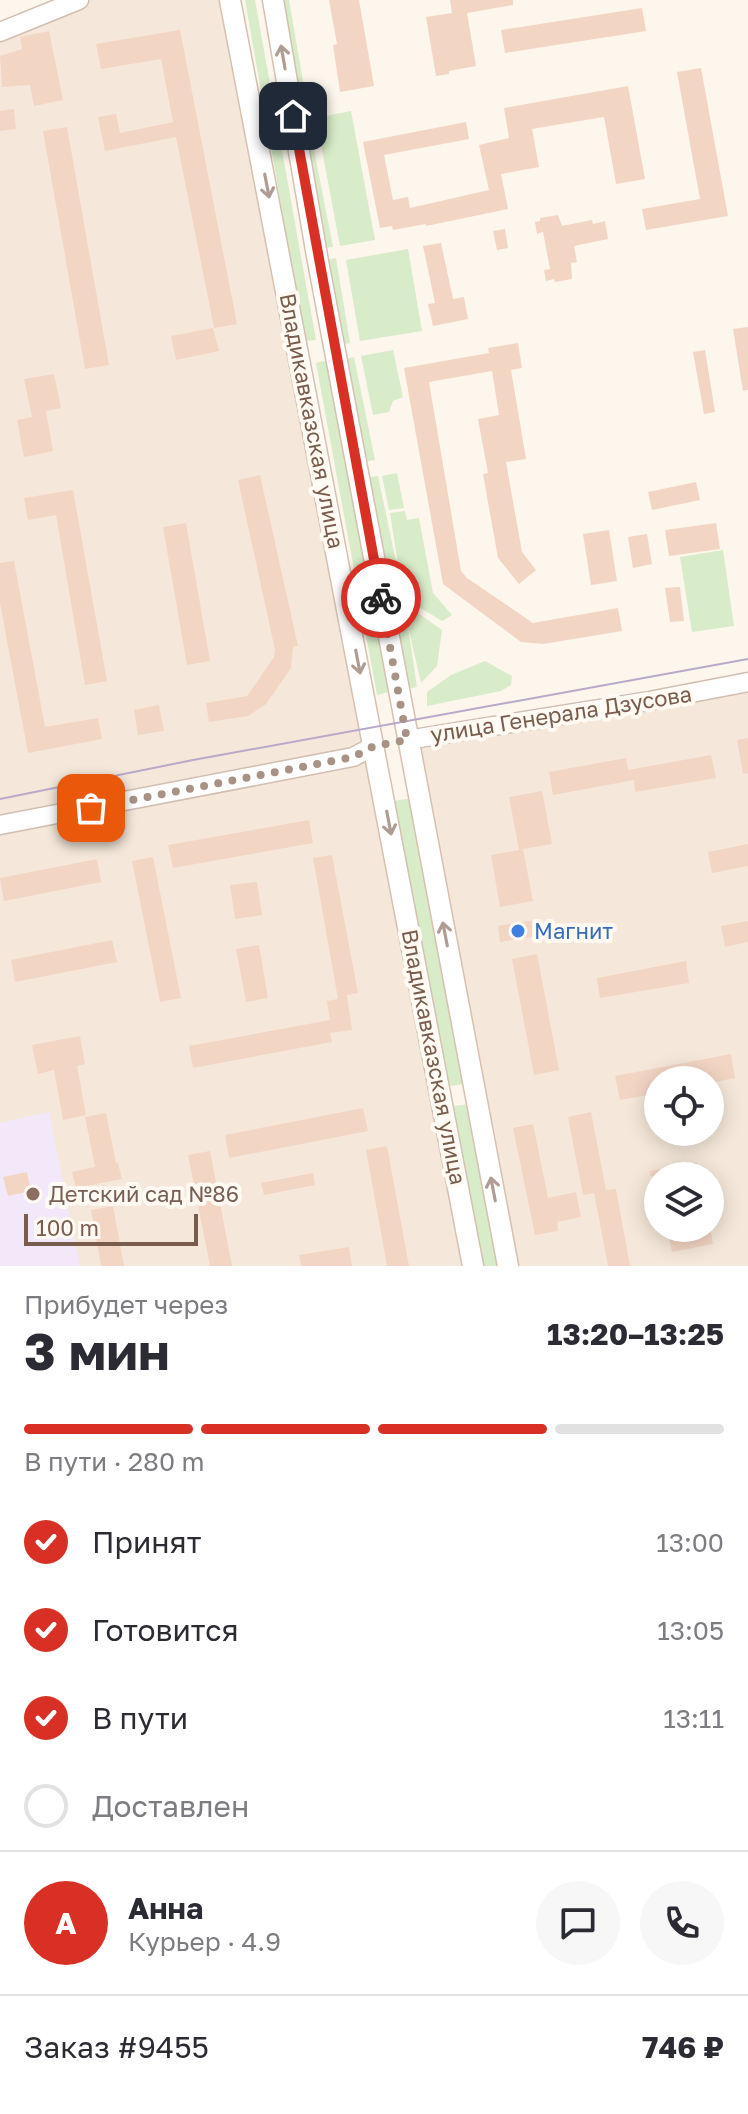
<!DOCTYPE html>
<html lang="ru">
<meta charset="utf-8">
<style>
:root{--surface:#fff;--page:#f7f7f7;--text:#2b2b33;--muted:#7c7c81;--line:#e1e1e2;--accent:#d93025}
body{margin:0;font-family:"Golos Text",sans-serif;background:var(--page);color:var(--text);height:100vh;display:flex;flex-direction:column;font-size:30px;white-space:nowrap}
*{box-sizing:border-box;margin:0}
p{font-size:26px;color:var(--muted)}
.icon{flex:none;width:44px;height:44px;fill:none;stroke:currentColor;stroke-width:2;stroke-linecap:round;stroke-linejoin:round}
.map{position:relative;height:1266px;overflow:hidden}
.sheet{display:flex;flex-direction:column;background:var(--surface);flex:1}
.sheet>*{flex:none}
.controls{position:absolute;left:644px;top:1066px;display:grid;gap:16px}
.controls a{display:grid;place-items:center;width:80px;height:80px;border-radius:50%;background:var(--surface);box-shadow:0 4px 20px #0003;font-size:40px}
.scale{position:absolute;left:24px;bottom:20px;width:174px;box-sizing:border-box;padding-left:8px;border:4px solid #7a5c4d;border-top:0;font-size:22px;line-height:28px;white-space:nowrap;color:#7a5c4d;-webkit-text-stroke:6px #fffaf3;paint-order:stroke}
.pin{position:absolute;display:grid;place-items:center;width:68px;height:68px;color:#fff;margin:-34px;border-radius:16px;box-shadow:0 4px 12px #0006}
.courier{position:absolute;display:grid;place-items:center;width:80px;height:80px;margin:-40px;border:6px solid #d93025;border-radius:50%;background:#fff;color:#222;box-shadow:0 2px 10px #0007}
.headline em{font-style:normal;font-weight:700}
.headline div{display:flex;flex-direction:column-reverse}
.headline{display:flex;align-items:center;justify-content:space-between;height:136px;padding:0 24px}
h1{font-size:52px;font-weight:700;line-height:60px}
.bar{display:grid;grid-template-columns:repeat(4,1fr);gap:12px 8px;align-content:center;height:96px;padding:0 24px}
.bar i{height:10px;border-radius:6px;background:var(--line)}
.bar .active{background:var(--accent)}
.bar p{grid-column:span 4}
.line{display:flex;align-items:center;gap:20px;padding:0 24px;border-top:2px solid var(--line)}
.line div{flex:1}
.round{display:grid;place-items:center;flex:none;width:84px;height:84px;border-radius:42px;background:var(--page)}
ol{padding:0 24px;list-style:none}
li{display:flex;align-items:center;gap:24px;height:88px}
li p{margin-inline-start:auto}
li .icon{padding:8px;border-radius:50%;background:var(--accent);color:#fff;stroke-width:4}
li:last-child{color:var(--muted)}
li i{width:44px;height:44px;border:4px solid var(--line);border-radius:50%}
.map>svg:first-child{display:block}
</style>
<div class="map">
<svg width="748" height="1266" viewBox="0 0 748 1266">
<rect width="100%" height="100%" fill="#fdf6ec"/>
<g fill="#f5e8da" fill-rule="evenodd">
<path d="M79,0h151l243,1266h-473v-1234z"/>
<path d="M748,682v584h-240l-101,-526zM658,1080h52v52h-52zM658,1176h52v52h-52z"/>
</g>
<path fill="#f3e8fa" d="M49,1112l31,154h-80v-143z"/>
<g fill="#d8ecc9">
<path d="M245,0h10l61,340 -11,1z"/>
<path d="M278,0h11l18,104 -11,2z"/>
<path d="M351,111l24,129 -35,6 -24,-128z"/>
<path d="M308,119l25,128 -8,1 -25,-127z"/>
<path d="M408,249l14,82 -62,10 -14,-81z"/>
<path d="M336,258l14,85 -10,2 -15,-85z"/>
<path d="M393,350l10,47 -10,4 -4,11 -16,3 -12,-59z"/>
<path d="M354,357l21,103 -12,2 -21,-102z"/>
<path d="M328,360l61,332 -12,3 -61,-332z"/>
<path d="M397,473l7,35 -15,2 -7,-34z"/>
<path d="M378,476l24,114 -12,-77 15,-2 2,9 12,-2 14,75 19,22 -10,6 -38,-23 1,6 37,26 -5,36 -16,17 -13,-57 9,61 -15,3 -39,-212z"/>
<path d="M723,550l11,76 -42,6 -12,-75z"/>
<path d="M485,661l27,15 -1,9 -10,6 -74,15v-14l24,-17z"/>
<path d="M411,798l55,286 -16,2 -56,-285z"/>
<path d="M471,1104l30,162h-18l-30,-160z"/>
</g>
<g fill="#f3d5c3">
<path d="M329,0h30l15,86 -34,6 -7,-47 4,-1z"/>
<path d="M450,0h63v5l-46,8 9,53 -27,5v3l-13,2 -10,-59 26,-4z"/>
<path d="M642,8l4,23 -141,22 -4,-23z"/>
<path d="M180,30l57,294 -23,4 -38,-191 -71,14 -7,-34 18,-3 4,19 53,-11 -12,-63 -60,10 -5,-25z"/>
<path d="M49,31l14,69 -29,6 -4,-21 -28,2 -2,-31 22,-7 -2,-12z"/>
<path d="M701,68l27,148 -82,14 -4,-21 58,-10 -23,-127z"/>
<path d="M628,86l17,93 -29,5 -12,-67 -72,12 7,38 -38,7 7,35 -82,17v-2l-33,6 -1,-4 -12,2 -17,-86 103,-20 3,17 -85,16 9,45 15,-3 2,11 79,-18 -10,-45 30,-7 -5,-30z"/>
<path d="M14,109l2,20 -16,2v-20z"/>
<path d="M67,127l42,238 -24,4 -42,-238z"/>
<path d="M558,215l4,11 30,-6 1,4 12,-3 3,18 -34,7 3,16 -6,1 1,16 -17,3 -1,-3 -8,2 -2,-11 6,-1 -7,-37 -6,2 -2,-12 5,-1v-3z"/>
<path d="M505,229l3,19 -11,2 -4,-19z"/>
<path d="M441,243l12,56 11,-2 4,22 -35,7 -5,-22 7,-1 -12,-57z"/>
<path d="M748,327v63l-5,1 -10,-62z"/>
<path d="M213,328l6,23 -43,9 -5,-24z"/>
<path d="M518,343l4,25 -11,2 15,89 -20,3 16,90 14,18 -17,14 -21,-26 -15,-84 5,-1 -10,-54 21,-4 -7,-44 -63,11 32,189 6,7 66,45 85,-15 4,23 -79,13 -22,-2 -78,-58 -39,-216 85,-15 -1,-5z"/>
<path d="M705,350l10,62 -11,2 -11,-62z"/>
<path d="M54,374l7,34 -15,3 7,40 -29,6 -7,-37 15,-3 -8,-38z"/>
<path d="M260,475l38,171 -5,1 -2,21 -25,36 -18,12 -39,6 -3,-19 41,-7 27,-39 1,-7 -37,-170z"/>
<path d="M696,482l4,18 -48,10 -4,-18z"/>
<path d="M73,490l34,191 -22,4 -29,-170 -28,5 -4,-22z"/>
<path d="M186,523l24,138 -23,4 -24,-138z"/>
<path d="M716,523l4,26 -51,7 -4,-26z"/>
<path d="M609,530l8,51 -26,4 -8,-51z"/>
<path d="M647,534l5,30 -19,4 -5,-31z"/>
<path d="M14,561l31,166 53,-9 4,21 -74,14 -28,-150v-40z"/>
<path d="M680,587l4,34 -14,1 -5,-34z"/>
<path d="M159,705l5,26 -26,4 -4,-25z"/>
<path d="M748,738v35l-5,1 -6,-34z"/>
<path d="M711,755l5,23 -81,14 -1,-12 -81,15 -4,-23 77,-14 2,12z"/>
<path d="M542,791l10,53 -29,5 10,52 -33,6 -9,-52 28,-5 -10,-53z"/>
<path d="M309,820l4,23 -140,25 -5,-23z"/>
<path d="M748,844v22l-36,7 -4,-21z"/>
<path d="M332,855l26,138 -11,2 5,35 -22,3 2,9 -139,26 -4,-22 141,-26 -3,-19 11,-2 -25,-141z"/>
<path d="M153,857l28,141 -21,4 -28,-141z"/>
<path d="M97,859l4,23 -97,19 -4,-23z"/>
<path d="M257,882l5,33 -27,4 -5,-34z"/>
<path d="M535,920l3,16 -38,6 -2,-16z"/>
<path d="M748,921v21l-23,5 -4,-21z"/>
<path d="M112,940l5,22 -102,20 -4,-22z"/>
<path d="M259,945l9,53 -22,4 -10,-53z"/>
<path d="M537,954l22,116 -25,5 -22,-116z"/>
<path d="M686,961l3,22 -89,15 -3,-20z"/>
<path d="M80,1036l5,28 -8,2 9,49 -23,5 -9,-50 -16,4 -6,-29z"/>
<path d="M731,1054l4,24 -25,5v-3h-52v13l-38,7 -5,-24z"/>
<path d="M363,1108l5,23 -139,27 -4,-23z"/>
<path d="M591,1112l15,78 10,-1 14,77h-22l-14,-73 -11,2 -15,-78z"/>
<path d="M106,1113l10,50h2l4,16 -46,9 -4,-16 23,-5 -10,-50z"/>
<path d="M533,1124l15,74 28,-6 5,25 -24,5 1,9 -23,4 -22,-107z"/>
<path d="M387,1146l22,120h-22l-21,-116z"/>
<path d="M210,1151l22,115h-22l-22,-111z"/>
<path d="M697,1162l2,14h-49v-5z"/>
<path d="M27,1172l4,19 -23,5 -5,-19z"/>
<path d="M313,1173l2,12 -51,10 -3,-12z"/>
<path d="M113,1206l11,60h-23l-10,-56z"/>
<path d="M667,1228h43l3,16 -41,8z"/>
<path d="M349,1247l3,19h-51l-2,-11z"/>
</g>
<g fill="none" stroke-linecap="round" stroke-linejoin="round">
<defs>
<g id="tertiary">
<path d="M0,32l79,-32"/>
<path d="M407,740l242,-39 99,-19"/>
<path d="M0,825l353,-68 21,-11"/>
</g>
<g id="secondary">
<path d="M230,0l243,1266"/>
<path d="M273,0l44,256 191,1010"/>
</g>
</defs>
<use href="#tertiary" stroke="#d1beb0" stroke-width="21"/>
<use href="#secondary" stroke="#d6c0b0" stroke-width="23"/>
<use href="#tertiary" stroke="#fff" stroke-width="18"/>
<use href="#secondary" stroke="#fff" stroke-width="20"/>
<path stroke="#b9a8c9" stroke-width="2" d="M0,799l193,-39 555,-101"/>
</g>
<defs><path id="oneway-shaft" d="M-6 0H5M1.5-3L5.5 0L1.5 3" fill="none" stroke-width="1.6" stroke-linecap="round" stroke-linejoin="round" transform="scale(2)"/></defs>
<g stroke="#af9d94">
<use href="#oneway-shaft" transform="translate(283 57) rotate(-100)"/>
<use href="#oneway-shaft" transform="translate(267 186) rotate(79)"/>
<use href="#oneway-shaft" transform="translate(358 662) rotate(79)"/>
<use href="#oneway-shaft" transform="translate(389 823) rotate(79)"/>
<use href="#oneway-shaft" transform="translate(445 934) rotate(-101)"/>
<use href="#oneway-shaft" transform="translate(493 1189) rotate(-101)"/>
</g>
<g fill="none" stroke-linecap="round" stroke-linejoin="round">
<path stroke="#a89285" stroke-width="8" stroke-dasharray="0 14.4" d="M91,808l262,-51 21,-11 33,-6 -26,-142"/>
<path stroke="#d93025" stroke-width="10" d="M293,116l88,482"/>
</g>
<circle fill="#3f7fe0" stroke="#fffaf3" stroke-width="3" cx="518" cy="931" r="8"/>
<circle fill="#8d6e63" stroke="#fffaf3" stroke-width="3" cx="33" cy="1194" r="8"/>
<g text-anchor="middle" stroke-width="8" stroke-linejoin="round" paint-order="stroke">
<g font-size="22" fill="#7a5c4d" stroke="#fffaf3">
<text transform="translate(312 421) rotate(79)" y="8">Владикавказская улица</text>
<text transform="translate(561 714) rotate(-9)" y="8">улица Генерала Дзусова</text>
<text transform="translate(434 1057) rotate(79)" y="8">Владикавказская улица</text>
</g>
<g font-size="22" fill="#366cbe" stroke="#fffaf3" text-anchor="start">
<text x="534" y="939">Магнит</text>
</g>
<g font-size="22" fill="#785e54" stroke="#fffaf3" text-anchor="start">
<text x="49" y="1202">Детский сад №86</text>
</g>
</g>
</svg>
<div class="controls">
<a><svg class="icon" aria-label="locate" viewBox="0 0 24 24"><circle cx="12" cy="12" r="6"/><path d="M12 2v4M12 18v4M2 12h4M18 12h4"/></svg></a>
<a><svg class="icon" aria-label="layers" viewBox="0 0 24 24"><path d="M12 4l9 5-9 5-9-5zM3 14l9 5 9-5"/></svg></a>
</div>
<div class="scale">100 m</div>
<div class="pin" style="left:91px;top:808px;background:#ea580c"><svg class="icon" aria-label="bag" viewBox="0 0 24 24"><path d="M5 8h14l-1 12H6zM9 8a3 3 0 0 1 6 0"/></svg></div>
<div class="pin" style="left:293px;top:116px;background:#1f2937"><svg class="icon" aria-label="home" viewBox="0 0 24 24"><path d="M3 11l9-7 9 7M6 9v11h12V9"/></svg></div>
<div class="courier" style="left:381px;top:598px"><svg class="icon" aria-label="bike" viewBox="0 0 24 24"><circle cx="6" cy="16" r="4"/><circle cx="18" cy="16" r="4"/><path d="M6 16l4-8h5l3 8M10 8l3 8H6M13 5h3"/></svg></div>
</div>
<section class="sheet">
<div class="headline"><div><h1>3 мин</h1><p>Прибудет через</p></div><em>13:20–13:25</em></div>
<div class="bar"><i class="active"></i><i class="active"></i><i class="active"></i><i></i><p>В пути · 280 m</p></div>
<ol>
<li><svg class="icon" aria-label="check" viewBox="0 0 24 24"><path d="M5 12l5 5 9-10"/></svg>Принят<p>13:00</p></li>
<li><svg class="icon" aria-label="check" viewBox="0 0 24 24"><path d="M5 12l5 5 9-10"/></svg>Готовится<p>13:05</p></li>
<li><svg class="icon" aria-label="check" viewBox="0 0 24 24"><path d="M5 12l5 5 9-10"/></svg>В пути<p>13:11</p></li>
<li><i></i>Доставлен</li>
</ol>
<div class="line" style="height:144px"><b class="round" style="background:var(--accent);color:#fff">А</b><div><b>Анна</b><p>Курьер · 4.9</p></div><a class="round"><svg class="icon" aria-label="chat" viewBox="0 0 24 24"><path d="M4 5h16v11H9l-5 4z"/></svg></a><a class="round"><svg class="icon" aria-label="phone" viewBox="0 0 24 24"><path d="M5 4h4l2 5-3 2q2 4 5 5l2-3 5 2v4C11 20 4 13 5 4z"/></svg></a></div>
<div class="line" style="height:104px"><div>Заказ #9455</div><b>746 ₽</b></div>
</section>
